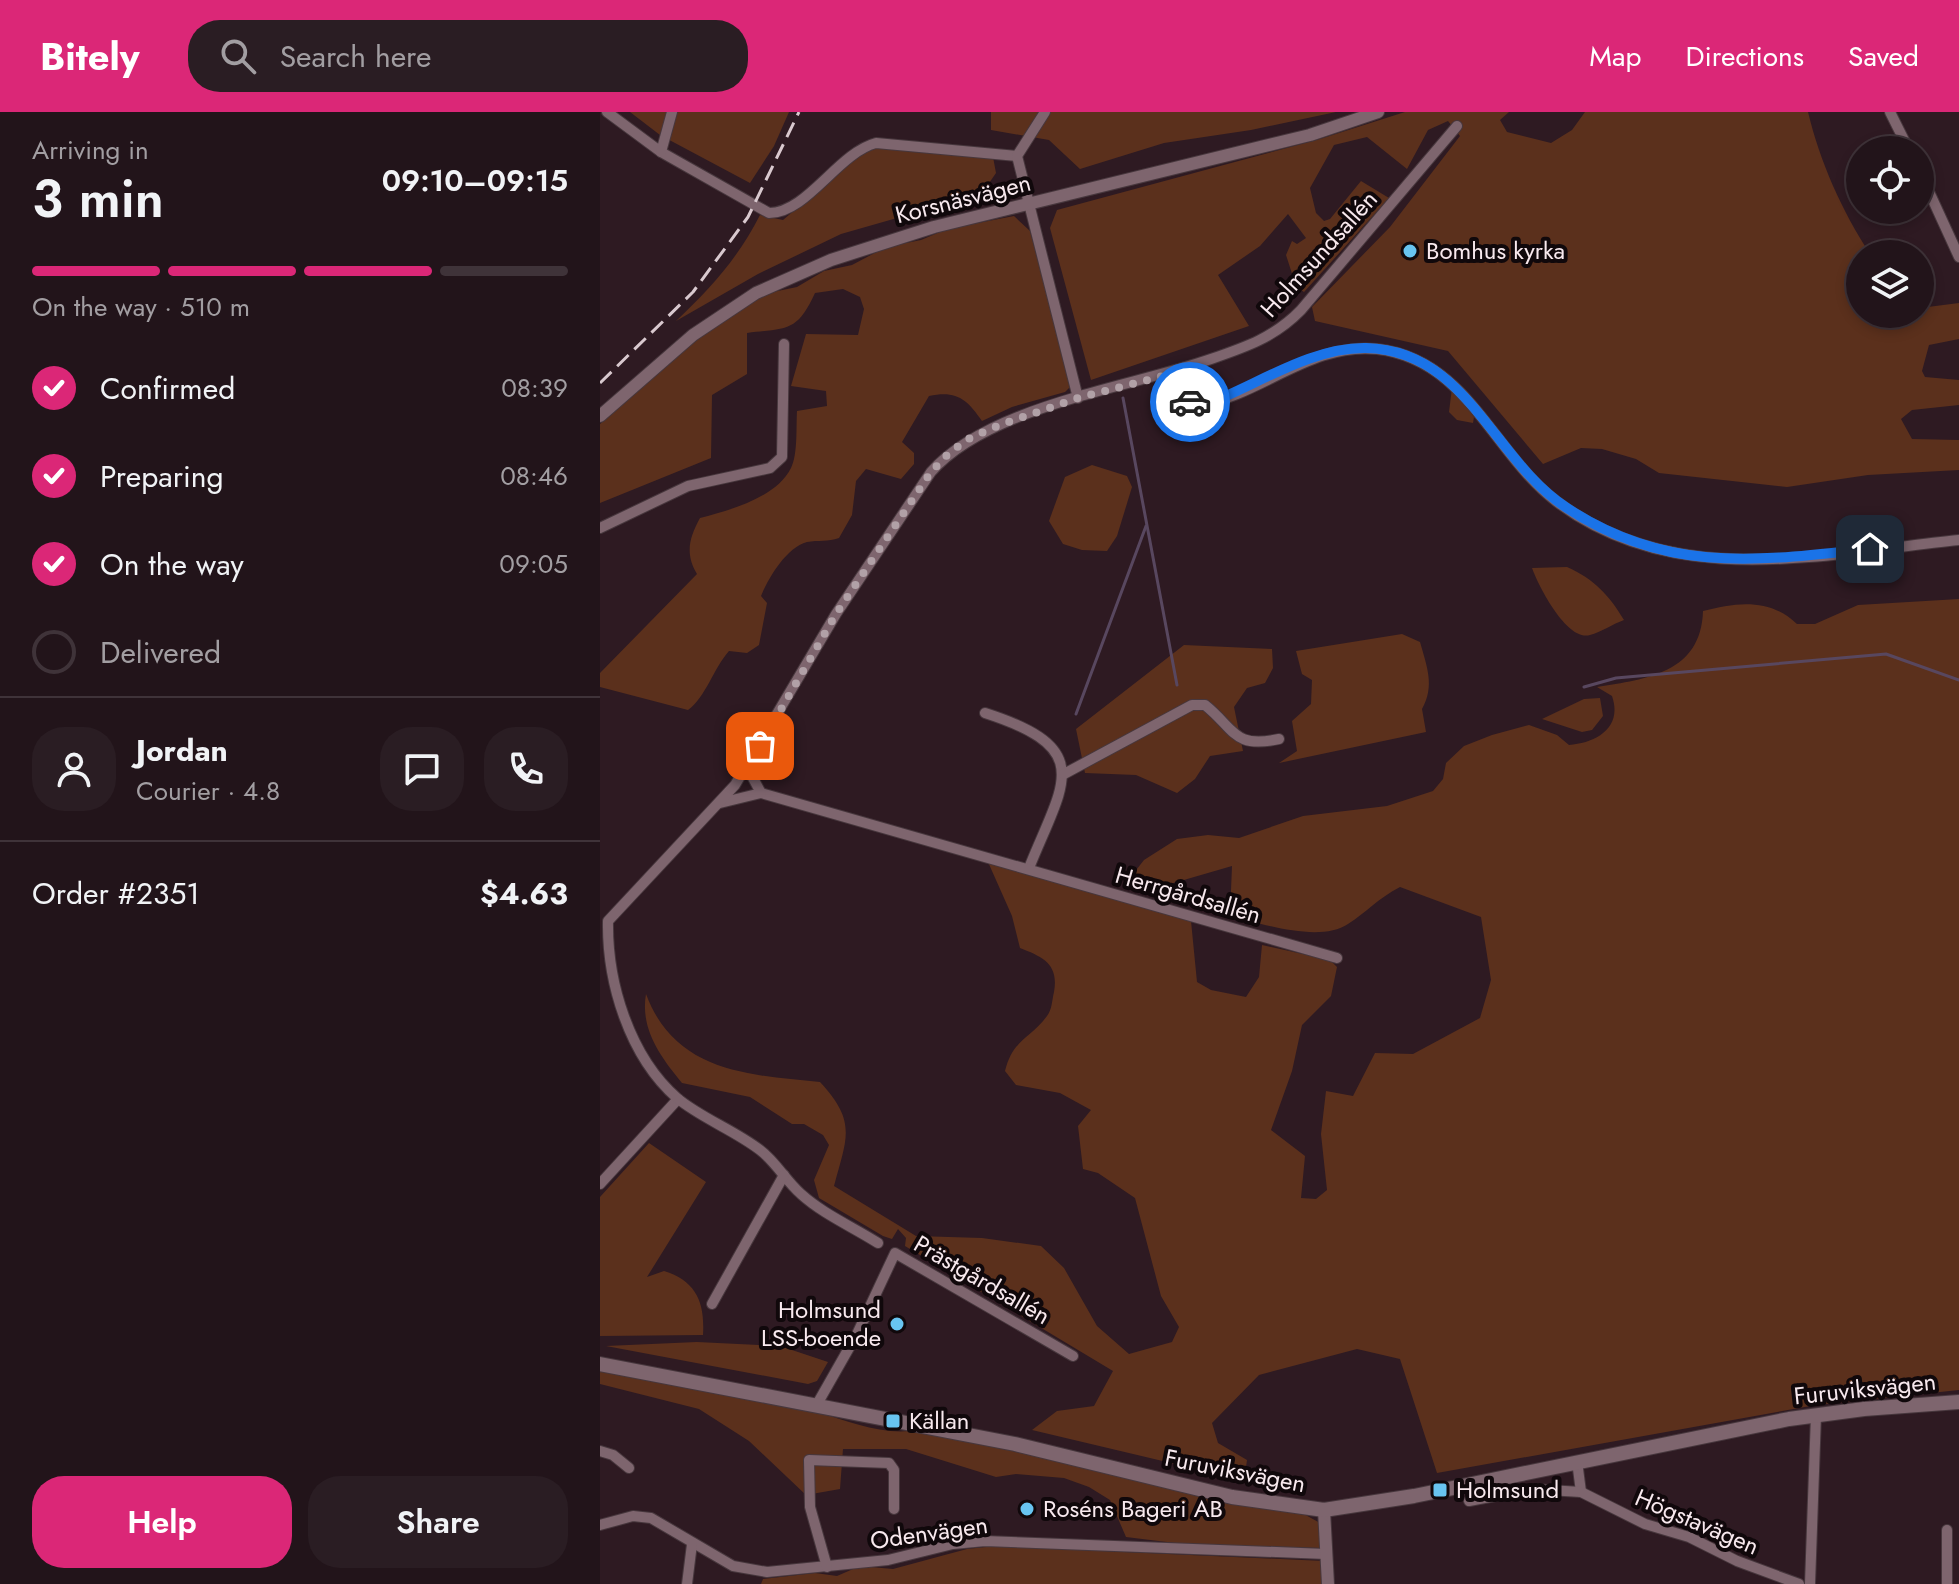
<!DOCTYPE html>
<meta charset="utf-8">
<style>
:root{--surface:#22141a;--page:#2a1d23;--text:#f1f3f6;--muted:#a29ea2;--line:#3f3339;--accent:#db2777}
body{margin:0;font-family:Jost,sans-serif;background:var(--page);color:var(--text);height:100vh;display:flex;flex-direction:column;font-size:30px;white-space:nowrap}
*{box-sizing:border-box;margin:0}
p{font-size:26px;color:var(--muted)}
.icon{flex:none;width:44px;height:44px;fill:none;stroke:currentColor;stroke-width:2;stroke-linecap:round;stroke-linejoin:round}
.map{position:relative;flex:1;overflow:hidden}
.panel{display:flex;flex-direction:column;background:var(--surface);width:600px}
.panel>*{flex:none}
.buttons{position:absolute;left:1246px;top:24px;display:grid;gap:16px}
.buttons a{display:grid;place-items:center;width:88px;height:88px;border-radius:50%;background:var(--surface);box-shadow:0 4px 12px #0003,0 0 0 2px var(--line);font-size:40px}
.pin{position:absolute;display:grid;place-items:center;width:68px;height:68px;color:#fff;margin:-34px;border-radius:16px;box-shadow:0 4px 12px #0006}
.courier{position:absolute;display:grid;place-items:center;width:80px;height:80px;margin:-40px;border:6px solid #1a73e8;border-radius:50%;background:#fff;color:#222;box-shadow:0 2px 10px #0007}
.headline em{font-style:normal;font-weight:600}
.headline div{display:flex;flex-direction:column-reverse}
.headline{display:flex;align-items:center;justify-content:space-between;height:136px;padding:0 32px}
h1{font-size:52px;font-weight:600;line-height:60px}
.bar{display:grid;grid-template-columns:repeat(4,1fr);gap:12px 8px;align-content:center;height:96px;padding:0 32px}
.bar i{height:10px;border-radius:6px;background:var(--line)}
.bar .selected{background:var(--accent)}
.bar p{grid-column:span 4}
.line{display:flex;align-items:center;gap:20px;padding:0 32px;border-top:2px solid var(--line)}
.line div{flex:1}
.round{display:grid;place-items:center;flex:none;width:84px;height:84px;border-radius:32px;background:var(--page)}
ol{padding:0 32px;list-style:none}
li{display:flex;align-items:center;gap:24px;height:88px}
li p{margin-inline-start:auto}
li .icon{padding:8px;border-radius:50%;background:var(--accent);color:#fff;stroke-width:4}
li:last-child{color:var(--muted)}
li i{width:44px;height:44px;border:4px solid var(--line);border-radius:50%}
.button{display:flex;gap:16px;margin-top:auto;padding:16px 32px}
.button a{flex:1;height:92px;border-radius:32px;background:var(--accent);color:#fff;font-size:32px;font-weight:600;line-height:92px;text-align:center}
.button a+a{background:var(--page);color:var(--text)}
header{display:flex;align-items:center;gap:48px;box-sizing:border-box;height:112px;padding:0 40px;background:var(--accent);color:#fff}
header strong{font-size:38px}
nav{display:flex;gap:44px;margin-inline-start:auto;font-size:28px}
.search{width:560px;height:72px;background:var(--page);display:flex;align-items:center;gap:20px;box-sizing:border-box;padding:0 28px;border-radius:32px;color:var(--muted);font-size:30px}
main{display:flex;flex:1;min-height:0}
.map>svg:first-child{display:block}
</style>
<header>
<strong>Bitely</strong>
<div class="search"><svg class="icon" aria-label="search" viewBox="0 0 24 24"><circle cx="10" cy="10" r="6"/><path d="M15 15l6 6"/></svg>Search here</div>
<nav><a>Map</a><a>Directions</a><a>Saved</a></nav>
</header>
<main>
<section class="panel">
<div class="headline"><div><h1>3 min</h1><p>Arriving in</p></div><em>09:10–09:15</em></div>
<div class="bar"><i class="selected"></i><i class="selected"></i><i class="selected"></i><i></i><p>On the way · 510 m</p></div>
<ol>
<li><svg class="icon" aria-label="check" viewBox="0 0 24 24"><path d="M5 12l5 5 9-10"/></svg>Confirmed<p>08:39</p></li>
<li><svg class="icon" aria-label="check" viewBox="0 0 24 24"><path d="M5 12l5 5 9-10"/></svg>Preparing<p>08:46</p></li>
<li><svg class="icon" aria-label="check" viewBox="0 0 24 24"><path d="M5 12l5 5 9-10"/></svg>On the way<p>09:05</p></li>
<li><i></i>Delivered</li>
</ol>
<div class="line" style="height:144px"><a class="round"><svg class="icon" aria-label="person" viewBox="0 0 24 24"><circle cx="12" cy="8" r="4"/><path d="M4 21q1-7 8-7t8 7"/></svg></a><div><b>Jordan</b><p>Courier · 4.8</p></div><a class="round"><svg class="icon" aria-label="chat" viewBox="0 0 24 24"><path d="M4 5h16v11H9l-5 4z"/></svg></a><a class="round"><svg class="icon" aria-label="phone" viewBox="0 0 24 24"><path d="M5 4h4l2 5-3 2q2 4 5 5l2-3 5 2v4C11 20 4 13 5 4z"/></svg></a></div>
<div class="line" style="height:104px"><div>Order #2351</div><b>$4.63</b></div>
<div class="button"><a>Help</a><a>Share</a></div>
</section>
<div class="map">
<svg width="1359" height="1472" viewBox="0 0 1359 1472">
<rect width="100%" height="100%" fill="#2e1a22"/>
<g fill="#5b301c">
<path d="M30,0h159l-15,34 -24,37 -90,-48z"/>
<path d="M391,0h345l-85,18 -87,13 -84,26 -31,-29 -58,-10z"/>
<path d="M805,0h104l-9,8 7,12 44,11 21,-13 13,-18h223c12,50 34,99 62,142h-10v60h60v-6l39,-5v36l-30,6 -7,26 3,6 34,3v25l-47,5 -11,9 11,20 47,1v30l-91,5 -81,12 -128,-14 -23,-14 -34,-10 -21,-1 -38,16 -95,-113 -133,-30 -3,-14 78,-80 70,-91 -12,-15 -20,9 -21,39 -40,-32 -33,8 -24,43 6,25 8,8 6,-2 31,-38 28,17 -85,94 -8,-6 -10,-31 6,-14 5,3 9,-6 -18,-24 -28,32 -42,29 31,51 -158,54 -41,-152 7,-18 263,-71z"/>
<path d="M295,34l98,11 3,16 -11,16 -51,12 -30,15 -63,18 -83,40 -82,47c35,-33 62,-63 84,-106l23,5 70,-60 16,-11z"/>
<path d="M414,104l16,15 41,155 -6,6 -53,15 -30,14c-15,-22 -26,-31 -53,-25l-27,46 12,11v11l-13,15 -35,-10 -10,12 -4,34 -13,23c-11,4 -21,2 -32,4 -21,6 -38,35 -46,54l6,7 -8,42 -12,8 -18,-2c-16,18 -23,46 -41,59l-88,-23v-14l97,-99c-12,-20 -8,-36 3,-56 30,-8 76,-20 91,-50 7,-14 5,-41 6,-57l30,-5 -1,-15 -35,-5 15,-52 52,1 6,-26 -4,-12 -17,-8 -28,4c-18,39 -27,35 -68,40v41l-35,21 -1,63 -111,45v-79l94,-85 65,-44 38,-8 27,-16 28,-6 34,-18 35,-7 26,-11z"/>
<path d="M852,276l22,29 -1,6 -16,-3 -8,-8z"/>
<path d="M492,353l35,11 5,11 -15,49 -10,15 -25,-1 -19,-6 -14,-23 16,-44z"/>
<path d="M967,455c27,12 42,28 57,53 -11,4 -23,12 -34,15 -23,7 -52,-50 -58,-67z"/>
<path d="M1359,487v791l-143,15 -379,68 -37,-114 -43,-10 -98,26 -47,48 6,20 29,17 -1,7 -16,10 -198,-47 25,-19 37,-5 19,-35 -208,-125 1,-8 -8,-9 -6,10 -9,-3 -64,-38 -5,-18 15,-35 -6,-10 -19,-11h-12l-42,-27 -68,-14c-22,-27 -42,-54 -36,-89 29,78 102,81 174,88 37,40 27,55 14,104l82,50 66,2 59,8 23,22 33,58 32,28 43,-12 7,-15 -18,-31 -26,-98 -37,-25 -15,-4 -5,-43 13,-16 -31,-17 -44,-8 -11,-14c8,-32 24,-31 42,-55 5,-6 5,-16 7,-24 5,-28 -11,-35 -34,-44l-8,-32 -24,-54 203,59 6,61 14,8 35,7 13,-20 3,-32 68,15 7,7 -6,29 -29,29 -10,46 -21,59 34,26 -4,42 15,1 11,-9 -6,-56 5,-43 27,5 22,-43 38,1 67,-36 11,-38 -10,-63 -81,-30c-23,12 -33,25 -52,37 -28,19 -88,0 -118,-9l2,-49 -62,18 -44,-1 18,-23 33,-21 31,-4 31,3 64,-22 84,-10 46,-15 10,-12 3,-16 18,-17 28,-11 37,-10 28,10 12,10c27,-2 54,-17 43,-49l-15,-9c50,-8 104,-14 106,-76 34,-9 67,-13 94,13h18l43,-19z"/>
<path d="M802,522l18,8c7,25 15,44 2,67l4,23 -147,31 18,-12 -5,-30 19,-17 1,-24 -10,-6 -6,-23z"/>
<path d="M584,533l88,4 1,19 -8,15 -18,5 -13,19 9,44 -33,5 -15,23 -18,14 -41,-18 -51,-2 -9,-44z"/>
<path d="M1000,586l3,18 -11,14 -10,2 -40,-13 42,-20z"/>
<path d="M49,1031l57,39 -59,95 17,-6c32,10 41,31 39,64l-103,1v-139z"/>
<path d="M97,1230l83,4 48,16 -11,19 -9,3 -202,-38z"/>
<path d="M0,1257l218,43c31,10 67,24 99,18l385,83 18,10 1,25 -130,-3 -65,-8 -16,-37 -21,-13 -25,-9 -48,-4 -20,3 -90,-28h-63l-3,40 -34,6 -57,-54 -50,-32 -99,-25z"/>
<path d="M395,1434l329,15v23h-563l2,-5 52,-6 22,3 23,-10 33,3 74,-20z"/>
</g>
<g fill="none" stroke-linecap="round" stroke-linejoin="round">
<g stroke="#58475f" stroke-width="3">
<path d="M523,286l54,287"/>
<path d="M984,575l32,-9 270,-24 73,26"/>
<path d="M476,602l70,-188"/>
</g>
<defs>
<g id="minor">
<path d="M7,0l54,40 108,61c38,0 69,-60 107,-70l141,13"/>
<path d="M445,0l-28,44 61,242"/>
<path d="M1290,0l19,38"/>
<path d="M61,40l11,-40"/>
<path d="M1320,60l39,85"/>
<path d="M567,263l21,27 13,3c61,-11 111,-63 176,-56 90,10 115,103 179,152 118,90 267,53 403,39"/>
<path d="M0,416l88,-42 82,-18 12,-11 2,-113"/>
<path d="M385,601c112,36 78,70 44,155"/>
<path d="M464,662l128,-69h13c30,24 28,44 74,34"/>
<path d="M161,681l576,165"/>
<path d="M120,691l41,-10 -14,-26"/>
<path d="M0,1072l78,-85"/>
<path d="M278,1131c-25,-16 -55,-29 -77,-49 -15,-13 -25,-32 -41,-44 -26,-20 -59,-32 -83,-52 -48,-42 -70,-116 -69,-177l127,-136 101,-171 95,-142c58,-66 197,-84 280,-113 35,-12 64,-22 90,-49l156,-184"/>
<path d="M112,1192l72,-129"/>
<path d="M216,1294l41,-72 38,-81 178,103"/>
<path d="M0,1339l13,4 16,13"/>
<path d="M977,1349l4,31"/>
<path d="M869,1389l63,-12 49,3 64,32 44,13 48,24 62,23"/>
<path d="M0,1413l33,-9 18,2 82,48 34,6 121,-12 65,-16 32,-3 341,13"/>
<path d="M1347,1418v54"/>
<path d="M227,1455l-17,-60 -1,-47 80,3 5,7v39"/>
<path d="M87,1472l5,-40"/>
<path d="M1210,1472l6,-169"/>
</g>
<g id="tertiary">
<path d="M0,304l93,-81 63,-42 75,-33 103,-33 376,-92 68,-23"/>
<path d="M724,1398l4,74"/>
</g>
<path id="secondary" d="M0,1252l415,80 217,53 92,13 90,-14 375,-77 75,-10 95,-7"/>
</defs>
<use href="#minor" stroke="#47373d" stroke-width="12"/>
<use href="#tertiary" stroke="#47373d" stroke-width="14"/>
<use href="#secondary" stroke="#47373d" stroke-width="16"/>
<use href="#minor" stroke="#7e656e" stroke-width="10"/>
<use href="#tertiary" stroke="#7e656e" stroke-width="12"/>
<use href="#secondary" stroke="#7e656e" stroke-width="14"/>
<path stroke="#d9c9cf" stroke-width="3" stroke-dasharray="16 8" stroke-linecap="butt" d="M0,271l93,-91 55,-75 51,-105"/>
</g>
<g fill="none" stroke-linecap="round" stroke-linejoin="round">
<path stroke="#b1a1a7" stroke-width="8" stroke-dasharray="0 14.4" d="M160,634l76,-132 95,-142 18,-19 21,-15 30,-13 78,-27 89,-23 23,27"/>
<path stroke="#1a73e8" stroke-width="10" d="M590,290l17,2c50,-19 104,-57 159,-56 101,2 127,112 201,160 100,66 190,53 303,41"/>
</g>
<g fill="#68c4f0" stroke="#10080b" stroke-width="3">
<circle cx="810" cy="139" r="8"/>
<circle cx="297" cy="1212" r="8"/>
<rect x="285" y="1301" width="16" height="16" rx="4"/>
<rect x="832" y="1370" width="16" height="16" rx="4"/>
<circle cx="427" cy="1397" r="8"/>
</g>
<g text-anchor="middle" stroke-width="8" stroke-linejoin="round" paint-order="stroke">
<g font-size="24" fill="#f8e9ee" stroke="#10080b">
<text transform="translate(363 87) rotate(-14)" y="8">Korsnäsvägen</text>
<text transform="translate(719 142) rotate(-48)" y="8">Holmsundsallén</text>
<text transform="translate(588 783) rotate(16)" y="8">Herrgårdsallén</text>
<text transform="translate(382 1168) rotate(30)" y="8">Prästgårdsallén</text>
<text transform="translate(1265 1277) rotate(-6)" y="8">Furuviksvägen</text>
<text transform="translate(635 1359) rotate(11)" y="8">Furuviksvägen</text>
<text transform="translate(1097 1410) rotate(23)" y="8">Högstavägen</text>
<text transform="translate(329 1421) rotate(-8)" y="8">Odenvägen</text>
</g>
<g font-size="24" fill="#f8e9ee" stroke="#10080b" text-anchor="start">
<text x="826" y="147">Bomhus kyrka</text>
<text x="281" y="1206" text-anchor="end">Holmsund<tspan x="281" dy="28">LSS-boende</tspan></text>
<text x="309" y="1317">Källan</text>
<text x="856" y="1386">Holmsund</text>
<text x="443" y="1405">Roséns Bageri AB</text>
</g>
</g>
</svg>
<div class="buttons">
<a><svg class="icon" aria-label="locate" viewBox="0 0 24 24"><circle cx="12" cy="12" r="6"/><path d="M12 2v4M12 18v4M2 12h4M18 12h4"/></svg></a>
<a><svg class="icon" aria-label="layers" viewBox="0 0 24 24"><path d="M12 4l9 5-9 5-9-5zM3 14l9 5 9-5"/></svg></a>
</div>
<div class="pin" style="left:160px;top:634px;background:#ea580c"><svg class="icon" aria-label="bag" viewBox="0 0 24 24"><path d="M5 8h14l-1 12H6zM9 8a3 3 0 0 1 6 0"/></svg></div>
<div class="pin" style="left:1270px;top:437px;background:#1f2937"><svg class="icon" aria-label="home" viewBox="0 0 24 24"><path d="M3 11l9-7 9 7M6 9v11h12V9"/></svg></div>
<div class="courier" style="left:590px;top:290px"><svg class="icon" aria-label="car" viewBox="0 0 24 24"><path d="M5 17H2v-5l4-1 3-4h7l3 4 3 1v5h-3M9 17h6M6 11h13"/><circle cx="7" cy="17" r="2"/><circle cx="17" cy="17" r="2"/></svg></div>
</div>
</main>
